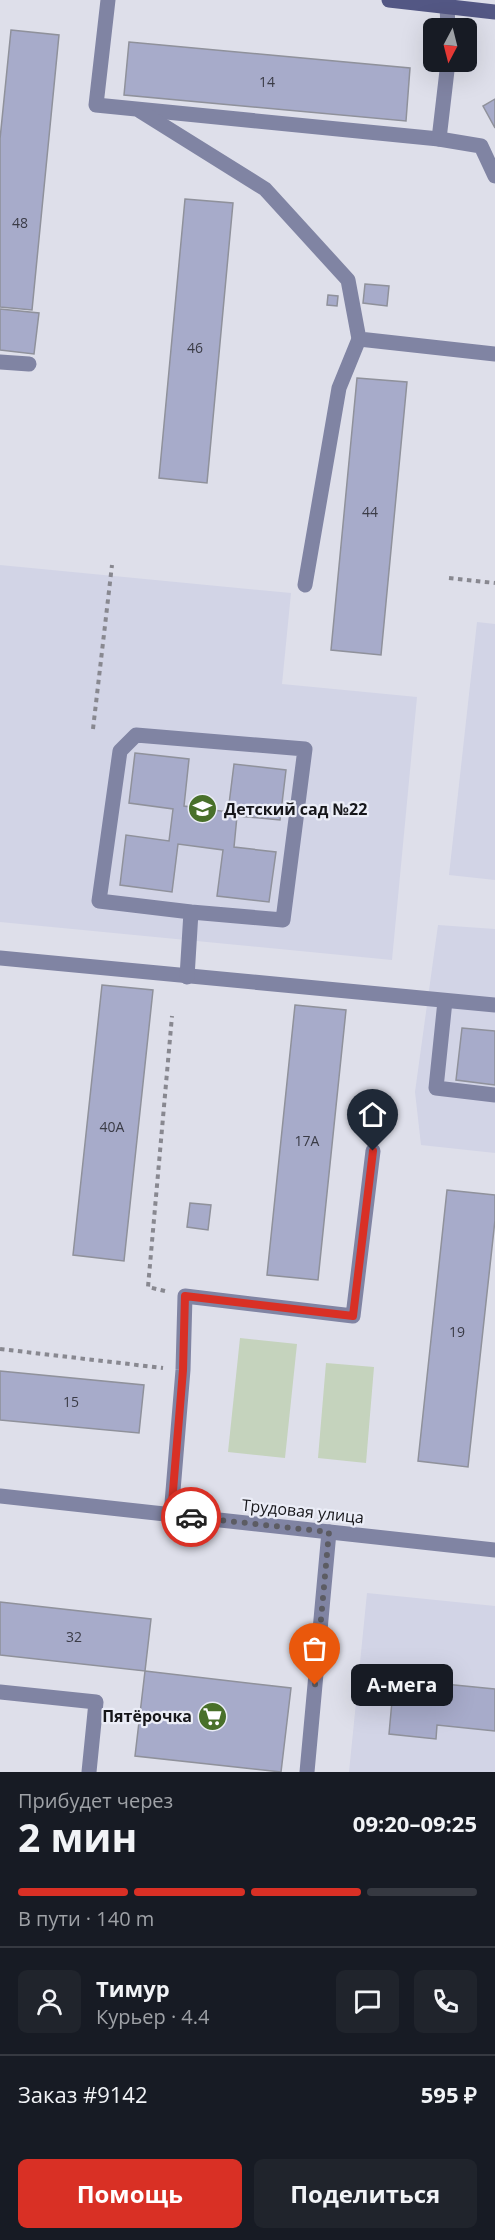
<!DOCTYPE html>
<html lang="ru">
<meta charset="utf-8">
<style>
:root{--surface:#171b24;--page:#20242c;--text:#f1f3f6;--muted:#9ea1a6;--line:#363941;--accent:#d93025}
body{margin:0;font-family:"Open Sans",sans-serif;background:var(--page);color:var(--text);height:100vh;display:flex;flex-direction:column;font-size:22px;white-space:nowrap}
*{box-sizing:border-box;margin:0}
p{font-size:20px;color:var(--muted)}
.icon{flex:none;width:33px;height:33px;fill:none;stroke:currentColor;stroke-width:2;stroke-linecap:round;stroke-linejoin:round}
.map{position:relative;height:1772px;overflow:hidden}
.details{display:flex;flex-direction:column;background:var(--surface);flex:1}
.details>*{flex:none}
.needle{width:39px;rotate:187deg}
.controls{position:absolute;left:423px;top:18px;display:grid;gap:12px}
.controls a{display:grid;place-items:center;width:54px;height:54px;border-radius:9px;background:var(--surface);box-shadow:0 6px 24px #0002;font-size:30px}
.pin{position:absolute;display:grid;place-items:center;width:51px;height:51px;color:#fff;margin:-62px -26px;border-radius:50% 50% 50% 0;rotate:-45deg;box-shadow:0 0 6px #0007}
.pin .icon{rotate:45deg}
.courier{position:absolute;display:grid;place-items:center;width:60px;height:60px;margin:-30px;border:4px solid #d93025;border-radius:50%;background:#fff;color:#222;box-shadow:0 2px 8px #0007}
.bubble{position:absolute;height:42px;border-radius:9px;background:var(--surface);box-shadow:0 6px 24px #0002;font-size:20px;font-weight:700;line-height:42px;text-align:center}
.overview em{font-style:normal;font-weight:700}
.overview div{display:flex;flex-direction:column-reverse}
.overview{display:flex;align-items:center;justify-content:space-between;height:102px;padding:0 18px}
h1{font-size:39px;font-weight:700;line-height:45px}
.bar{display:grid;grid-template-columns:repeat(4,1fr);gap:9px 6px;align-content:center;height:72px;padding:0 18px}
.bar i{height:8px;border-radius:4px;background:var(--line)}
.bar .current{background:var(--accent)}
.bar p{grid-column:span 4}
.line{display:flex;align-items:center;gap:15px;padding:0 18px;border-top:2px solid var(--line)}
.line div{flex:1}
.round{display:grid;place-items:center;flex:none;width:63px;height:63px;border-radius:9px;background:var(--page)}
.button{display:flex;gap:12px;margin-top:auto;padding:12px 18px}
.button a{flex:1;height:69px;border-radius:9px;background:var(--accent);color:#fff;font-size:24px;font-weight:700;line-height:69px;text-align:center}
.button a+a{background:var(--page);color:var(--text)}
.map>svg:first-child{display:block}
</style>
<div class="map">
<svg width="495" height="1772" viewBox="0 0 495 1772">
<rect width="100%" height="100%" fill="#dedfea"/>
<g fill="#d2d4e6">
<path d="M0,565l291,28 -9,91 135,13 -25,263 -392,-38z"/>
<path d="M477,622l18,2v256l-46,-5z"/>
<path d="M438,925l57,4v224l-74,-8 -6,-53z"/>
<path d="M367,1593l128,13v166h-146z"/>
</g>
<g fill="#c5d3bd">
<path d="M240,1338l57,6 -12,114 -57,-6z"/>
<path d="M326,1363l48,4 -8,96 -48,-5z"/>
</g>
<g fill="#a7abca" stroke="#8f919b" stroke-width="1.5">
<path d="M11,30l48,5 -27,275 -32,-3v-168z"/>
<path d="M129,42l281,26 -4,53 -282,-26z"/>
<path d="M495,99v29l-12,-22z"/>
<path d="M185,199l48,4 -26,280 -48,-5z"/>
<path d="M365,284l24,2 -2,20 -24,-3z"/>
<path d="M328,295l10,1 -1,10 -10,-1z"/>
<path d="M0,309l39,4 -5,41 -34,-4z"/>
<path d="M357,378l50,4 -26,273 -50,-5z"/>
<path d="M135,753l54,6 -5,47 44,6 6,-48 52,6 -6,50 -43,-4 -3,31 42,5 -7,50 -52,-6 6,-46 -45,-6 -6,48 -52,-7 6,-50 43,6 4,-32 -44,-6z"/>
<path d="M102,985l51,5 -29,271 -51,-6z"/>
<path d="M295,1005l51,5 -28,270 -51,-5z"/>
<path d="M462,1028l33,3v54l-39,-5z"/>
<path d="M447,1190l48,5v25l-27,247 -50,-6z"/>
<path d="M190,1203l21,2 -3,25 -21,-3z"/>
<path d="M0,1371l144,14 -5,48 -139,-13z"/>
<path d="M0,1602l151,17 -6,52 -145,-16z"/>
<path d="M145,1671l146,17 -10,84 -146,-16z"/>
<path d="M394,1679l101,10v42l-58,-6 -1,14 -47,-5z"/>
</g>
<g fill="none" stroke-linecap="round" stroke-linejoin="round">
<g stroke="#888890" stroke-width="4" stroke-dasharray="4.5 4.5" stroke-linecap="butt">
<path d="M449,578l46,5"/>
<path d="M93,729l19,-164"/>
<path d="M165,1291l-17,-4 24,-271"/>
<path d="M0,1349l163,19"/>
</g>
<g stroke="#8084a3" stroke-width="15">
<path d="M108,0l-12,105 343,34 42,7 14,30"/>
<path d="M447,6l1,22"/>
<path d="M140,111l125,78 83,91 11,59 136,15"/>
<path d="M439,139l9,-77"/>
<path d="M0,362l29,2"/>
<path d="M305,585l34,-197 20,-49"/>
<path d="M0,958l495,47"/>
<path d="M187,977l4,-65 92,8 22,-171 -169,-14 -16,16 -21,150 92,11"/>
<path d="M445,1001l-9,87 59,7"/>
<path d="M171,1515l12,-145 2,-74 168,20 20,-165"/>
<path d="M0,1692l96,10 -7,70"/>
</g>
<g stroke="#8084a3" stroke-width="15">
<path d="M0,1496l495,54"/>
<path d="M307,1772l22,-240"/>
</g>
<path stroke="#535784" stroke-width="15" d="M389,0l106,12"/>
</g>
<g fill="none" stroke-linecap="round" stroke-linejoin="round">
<path stroke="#5c5c63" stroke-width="6" stroke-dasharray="0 10.8" d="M191,1517l138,15 -14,153"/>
<path stroke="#d93025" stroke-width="8" d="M191,1517l-20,-2 12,-145 2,-74 168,20 20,-165"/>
</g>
<defs>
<symbol id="school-disc" viewBox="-11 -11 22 22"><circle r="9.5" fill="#49702a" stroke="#ebedf7"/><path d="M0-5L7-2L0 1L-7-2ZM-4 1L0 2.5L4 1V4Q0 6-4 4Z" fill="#fff"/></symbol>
<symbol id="supermarket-disc" viewBox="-11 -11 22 22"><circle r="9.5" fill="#49702a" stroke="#ebedf7"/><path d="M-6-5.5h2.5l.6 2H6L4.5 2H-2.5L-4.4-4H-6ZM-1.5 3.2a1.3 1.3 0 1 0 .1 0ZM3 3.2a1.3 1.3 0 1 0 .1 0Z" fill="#fff"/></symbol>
</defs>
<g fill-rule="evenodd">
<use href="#school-disc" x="186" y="792" width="33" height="33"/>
<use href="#supermarket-disc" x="196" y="1700" width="33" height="33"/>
</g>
<g text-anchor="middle" stroke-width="4.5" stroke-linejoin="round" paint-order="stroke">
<g font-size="14" fill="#3a3b46">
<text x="267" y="87">14</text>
<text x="20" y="228">48</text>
<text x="195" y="353">46</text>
<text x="370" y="517">44</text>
<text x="112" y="1132">40А</text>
<text x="307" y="1146">17А</text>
<text x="457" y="1337">19</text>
<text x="71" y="1407">15</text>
<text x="74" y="1642">32</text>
</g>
<g font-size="16" font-weight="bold" fill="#16161a" stroke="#ebedf7" text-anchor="start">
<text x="224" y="815">Детский сад №22</text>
<text x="192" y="1722" text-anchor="end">Пятёрочка</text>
</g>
<g font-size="16" fill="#16161a" stroke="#ebedf7">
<text transform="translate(303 1511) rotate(6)" y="6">Трудовая улица</text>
</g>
</g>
</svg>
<div class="controls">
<a><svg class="needle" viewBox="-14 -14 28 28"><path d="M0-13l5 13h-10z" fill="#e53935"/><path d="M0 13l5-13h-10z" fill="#9ea1a6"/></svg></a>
</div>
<div class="pin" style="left:315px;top:1685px;background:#ea580c"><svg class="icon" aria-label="bag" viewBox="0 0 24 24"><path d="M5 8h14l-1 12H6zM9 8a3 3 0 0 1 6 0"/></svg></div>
<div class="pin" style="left:373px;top:1151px;background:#1f2937"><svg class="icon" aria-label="home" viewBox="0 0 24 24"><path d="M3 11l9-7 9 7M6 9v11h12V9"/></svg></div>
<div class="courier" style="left:191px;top:1517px"><svg class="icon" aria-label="car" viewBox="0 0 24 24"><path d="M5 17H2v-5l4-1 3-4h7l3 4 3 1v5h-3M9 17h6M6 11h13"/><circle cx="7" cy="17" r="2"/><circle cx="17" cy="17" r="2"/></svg></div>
<div class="bubble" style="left:351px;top:1664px;width:102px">А-мега</div>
</div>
<section class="details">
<div class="overview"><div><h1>2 мин</h1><p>Прибудет через</p></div><em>09:20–09:25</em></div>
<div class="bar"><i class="current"></i><i class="current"></i><i class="current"></i><i></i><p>В пути · 140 m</p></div>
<div class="line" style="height:108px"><a class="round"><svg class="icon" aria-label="person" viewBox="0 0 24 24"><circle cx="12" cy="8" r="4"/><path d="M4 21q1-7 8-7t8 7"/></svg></a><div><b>Тимур</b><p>Курьер · 4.4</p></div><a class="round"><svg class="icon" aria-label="chat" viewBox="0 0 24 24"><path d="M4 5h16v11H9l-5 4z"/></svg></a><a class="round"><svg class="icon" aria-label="phone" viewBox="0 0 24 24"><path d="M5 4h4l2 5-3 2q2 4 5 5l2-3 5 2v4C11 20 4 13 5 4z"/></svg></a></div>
<div class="line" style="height:78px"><div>Заказ #9142</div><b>595 ₽</b></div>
<div class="button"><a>Помощь</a><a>Поделиться</a></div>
</section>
